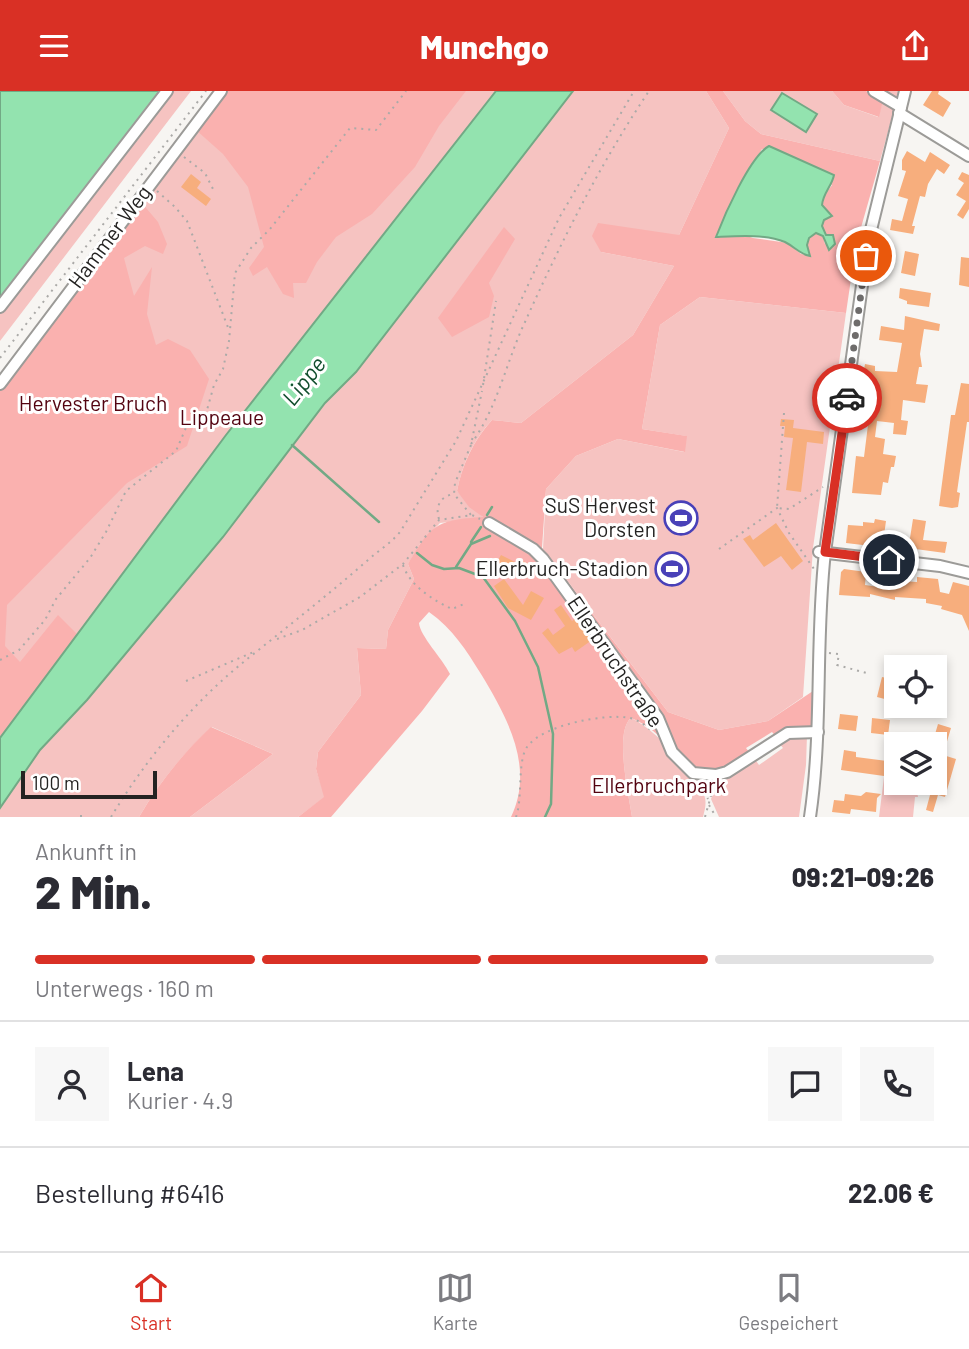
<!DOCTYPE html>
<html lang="de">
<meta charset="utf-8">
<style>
:root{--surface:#fff;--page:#f7f7f7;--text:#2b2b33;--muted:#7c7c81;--line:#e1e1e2;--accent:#d93025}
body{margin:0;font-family:Barlow,sans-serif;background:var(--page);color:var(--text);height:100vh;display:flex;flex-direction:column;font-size:26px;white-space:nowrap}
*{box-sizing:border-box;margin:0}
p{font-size:23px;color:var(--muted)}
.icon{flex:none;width:38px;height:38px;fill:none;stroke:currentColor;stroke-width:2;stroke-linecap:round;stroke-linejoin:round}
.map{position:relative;height:726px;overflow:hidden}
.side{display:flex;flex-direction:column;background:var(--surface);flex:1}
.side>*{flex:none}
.controls{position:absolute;left:884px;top:564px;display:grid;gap:14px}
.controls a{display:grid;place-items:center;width:63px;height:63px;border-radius:0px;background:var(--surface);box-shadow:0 4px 10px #0003;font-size:35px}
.scale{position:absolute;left:21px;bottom:18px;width:136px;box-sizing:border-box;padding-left:7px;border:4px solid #242322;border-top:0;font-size:19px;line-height:24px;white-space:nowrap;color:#242322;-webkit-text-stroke:5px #fff;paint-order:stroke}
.pin{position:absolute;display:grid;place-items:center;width:60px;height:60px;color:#fff;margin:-30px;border:4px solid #fff;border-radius:50%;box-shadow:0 2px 7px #0007}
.courier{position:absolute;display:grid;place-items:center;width:70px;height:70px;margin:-35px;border:5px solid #d93025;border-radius:50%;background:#fff;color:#222;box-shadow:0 2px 9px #0007}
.summary em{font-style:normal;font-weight:800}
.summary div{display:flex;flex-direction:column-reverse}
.summary{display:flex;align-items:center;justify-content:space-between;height:119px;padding:0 35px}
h1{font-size:46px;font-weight:800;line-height:52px}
.bar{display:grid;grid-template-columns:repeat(4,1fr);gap:10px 7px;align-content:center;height:84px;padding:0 35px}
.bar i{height:9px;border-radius:5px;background:var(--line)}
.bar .active{background:var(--accent)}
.bar p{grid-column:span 4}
.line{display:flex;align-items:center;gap:18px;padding:0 35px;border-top:2px solid var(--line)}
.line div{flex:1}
.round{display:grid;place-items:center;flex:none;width:74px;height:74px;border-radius:0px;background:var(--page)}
header{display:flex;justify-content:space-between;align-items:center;height:91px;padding:0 35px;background:var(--accent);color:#fff;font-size:32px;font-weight:800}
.tab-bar{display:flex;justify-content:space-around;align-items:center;height:98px;border-top:2px solid var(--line);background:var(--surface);font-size:19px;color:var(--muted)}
.tab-bar a{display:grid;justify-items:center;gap:4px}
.tab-bar .active{color:var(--accent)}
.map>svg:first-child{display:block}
</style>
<header><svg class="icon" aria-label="menu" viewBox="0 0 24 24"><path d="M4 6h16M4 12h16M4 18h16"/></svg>Munchgo<svg class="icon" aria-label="share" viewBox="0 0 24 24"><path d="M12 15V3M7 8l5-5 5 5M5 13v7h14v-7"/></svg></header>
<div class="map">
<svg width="969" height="726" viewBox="0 0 969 726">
<rect width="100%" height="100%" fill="#f7f5f2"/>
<g fill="#f6c3c1">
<path d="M171,0h20l-191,250v-30l38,-49 3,1 6,-7 -3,-2 89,-115 4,2 5,-7 -2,-3z"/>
<path d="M223,0h483l23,37 -50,107 -78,17 73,14 -41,69 -112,88 -29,-3c-19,20 -30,45 -35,71l27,27 -44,5 -20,21 -12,20 6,15 -26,51 -2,19 -29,-1 4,47 -43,57 -2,17 9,28 -27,20h-108l83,-63 -61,-27c-29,26 -54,57 -73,90h-139v-438z"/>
<path d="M723,0h109l12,14 34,12 5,-16 -17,-10h33l-19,70 -119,-27 -16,-13z"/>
<path d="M700,206l146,16 -33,235 -10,149 -35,24 -49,9 -51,-18 -125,-163 3,-60 30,-33 42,-17 66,13 2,-16 -44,-7 18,-104z"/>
<path d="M631,627c21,9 66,54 73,77 3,7 1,14 -1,22h-71c-3,-21 -18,-85 -1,-99z"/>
<path d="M807,644l-1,30 -7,52h-80l-8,-18 6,-17 37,-24 5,7 24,-17 -5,-6 8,-6z"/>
<path d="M885,678h11v13h19l3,15h-3l-2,20h-34z"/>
</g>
<g fill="#fab1af" fill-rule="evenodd">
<path d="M223,0h243l-27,35 -24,41 -43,47 -36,23 -19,25 -11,21h-13l1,15 -11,-4 -16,-27 -14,9 -4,-8 15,-21 -16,-60 -25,-33 -27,-24 -55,72 17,20 9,22 -4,10 -18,-8 -21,12 10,38 18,-29 -5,47 9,31 12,-6 22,11 19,29 -22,67 -60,37 -120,122 -2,41 15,16 38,-47 19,19 -77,104v-353z"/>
<path d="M706,0h17l22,30 16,13 119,27 -24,84 -10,68 -146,-16 -40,28 -18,104 45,7 -2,16 -67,-13 -42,17 -30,33 -4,59 126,164 51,18 49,-9 51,-34 -1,45 -40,7 -6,-7 -26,16 6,8 -25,16 -34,1c-18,-20 -36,-45 -62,-55 -17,14 -2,78 1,99h-121c24,-50 -4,-100 -30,-143 -15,-24 -28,-45 -52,-62l-10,11c1,13 23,35 31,51l-28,37 -91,106h-33l26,-20 -8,-28 2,-17 43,-57 -4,-47 29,1 2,-19 26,-51 -6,-15c23,-40 29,-44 75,-47l-14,-10 -12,-16c5,-26 16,-50 35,-71l29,3 112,-88 41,-69 -73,-14 -9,-16 6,-13 81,12 50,-107zM762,58l70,36 -9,12 -1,29 4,9 -1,9 -2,-8 -7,-3 -7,5 -2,6 3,11 -9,-1 -13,-11 -35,-5 -33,-11z"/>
<path d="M832,0h34l17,10 -4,16 -35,-12z"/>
<path d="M504,136l11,12 -26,44 5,13 -5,21 -37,20 -14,-19z"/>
<path d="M211,636l62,27 -83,63h-51c19,-33 44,-64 72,-90z"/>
</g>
<g fill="#93e3af" stroke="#72a985" stroke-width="2">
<path d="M0,0h162l-162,208z"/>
<path d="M496,0h77l-217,281 -31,31 -102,134 -136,163 -47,50 -40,58v-70l226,-303z"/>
<path d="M782,2l35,21 -11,18 -35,-22z"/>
<path d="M769,55l65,29c-2,11 -11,18 -12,30l10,11 -8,4 -2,6 4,9h7l2,9 -6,6 -6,-14 -7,-3 -7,5 -2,7 3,11c-11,-2 -15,-9 -25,-14 -20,-8 -47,-6 -69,-5 8,-21 34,-81 53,-91z"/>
</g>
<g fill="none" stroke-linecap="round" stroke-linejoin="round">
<g stroke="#72a985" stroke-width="2.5">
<path d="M292,354l87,77"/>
<path d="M487,424l5,-8"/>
<path d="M471,451l10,-15"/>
<path d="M417,462l15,12 12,4 15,-1 24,9 32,44 23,46 15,67 -2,70 -6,13"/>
<path d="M456,476l15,-23 19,-8"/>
</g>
</g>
<g fill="#f7ae7d">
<path d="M932,0h7l-1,3 13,9 -8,14 -20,-12z"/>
<path d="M907,60l18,11 5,-10 20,13 -6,9 -7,-5 -9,15 -3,13 -5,-1 -8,30h3l-2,8 -23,-4 2,-11 10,2 6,-22 -10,-3 8,-25 -4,-1v-10z"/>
<path d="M962,81l7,3v34l-6,10 -6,-4 9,-14 -10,-6 8,-12 -6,-4z"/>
<path d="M191,83l10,8 -4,6 14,11 -5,7 -25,-19z"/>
<path d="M905,160l14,3 -4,22 -14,-3z"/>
<path d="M961,166l8,1v29l-10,-2z"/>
<path d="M900,197l31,5 -2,14 -22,-3v-3l-8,-3z"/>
<path d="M905,225l35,8 -1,7 -15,-2 -4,25 2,13h-3l-3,17 12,1 -3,18 -22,-3 -2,20 7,1 -2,14 -13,-1 1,-11 -17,-2 -2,16 10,2 -2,15 13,2 -2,11h-3l-3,16 -5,-1 -2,13 -29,-2 4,-37 8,1 4,-32 -8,-1 3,-20h-5l7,-40 10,2v5l22,1 5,-29 -23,-3 2,-14 23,4z"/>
<path d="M961,292l8,1v38h-2l-10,70 3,1 -2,14 -6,1 -13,-2 12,-91h4z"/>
<path d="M781,328l13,1 -1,8 31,4 -1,12 -16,-2 -6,50 -15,-2 7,-52 -9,-1 1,-11h-5z"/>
<path d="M875,428l11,2 -2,14 26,3 3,-19 13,2 -3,19 24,2 -2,11 -74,-10v3l-25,-3 2,-18 15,1v-4l11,1z"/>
<path d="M776,432l27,38 -11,9 -11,-14 -17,11 -21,-28 7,-4 3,5z"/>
<path d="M501,464l18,9 2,-4 14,7 -6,11 -32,-16z"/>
<path d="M844,478l22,3 -1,13 14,2 2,-14 22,2 -1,6 15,1v-5l21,2 2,13 9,2 4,-12 16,4v45l-7,-16 -21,-6 1,-3 -16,-3v-4l-31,-2v3l-25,-6v3l-31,-2 2,-23z"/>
<path d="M504,488l19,26 8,-14 13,7 -13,22 -23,-12 -14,-22z"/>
<path d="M561,514l11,16 4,-3 16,22 -17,12 -3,-5 -13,7 -17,-21 6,-5 5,7 12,-9 -11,-16z"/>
<path d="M882,586l14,3v22l-19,-5z"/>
<path d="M840,623l18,2 -2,15 -18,-2z"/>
<path d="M872,627l18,2 -2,15 -17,-2z"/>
<path d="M938,633l13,4 -8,27 13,4 -11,38 -7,-2 -5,17 -7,-2 12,-45v-9l-4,-1 -1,-14z"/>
<path d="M844,659l12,2v5l31,4 -3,15 -43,-6z"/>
<path d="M866,701l15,2 -4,4 -1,14 -25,-3 -1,5 -18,-2 2,-12 10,1 1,-7 16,2z"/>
</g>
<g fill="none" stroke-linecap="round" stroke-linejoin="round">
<defs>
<g id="minor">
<path d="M874,0l27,16"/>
<path d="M899,22l70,43"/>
<path d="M0,216l167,-216"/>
<path d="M0,293l221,-293"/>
<path d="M489,432l44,26 10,10 115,159 14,34 21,21 23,2 11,-3 61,-39 30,-1"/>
<path d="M819,461l121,14 29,7"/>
<path d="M810,726c13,-88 5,-177 15,-265l43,-310 37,-151"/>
</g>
</defs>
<use href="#minor" stroke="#9c9b98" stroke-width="14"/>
<g stroke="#abaaa8" stroke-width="2" stroke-dasharray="2 5" stroke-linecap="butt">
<path d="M184,66l21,16 9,18"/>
<path d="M157,100l18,16 12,14 42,109"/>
<path d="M0,267l206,-267"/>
<path d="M483,294l13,-84"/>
<path d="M784,322l-7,95 12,1 34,-22"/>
<path d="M472,349l10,-49"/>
<path d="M471,353c27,-37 35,-82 54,-122 36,-80 75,-158 124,-231"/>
<path d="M471,354l-16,38 -1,11 17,21"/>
<path d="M439,428c-4,-12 1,-23 15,-25"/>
<path d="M719,458l58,-41 12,25 25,36"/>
<path d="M403,474c7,21 30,35 49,44l12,-5"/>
<path d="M277,548l25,-9 58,-33 43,-33 36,-44 33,-5 8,4"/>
<path d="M829,562l10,1 -2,11 33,9"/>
<path d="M0,569l19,-10 26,-30 11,-21 34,-41 16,-26 20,-41 50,-40 12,-28 17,-6 9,-32 9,-16 6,-28 6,-68 16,-25 19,-19 80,-101 26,2 30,-39"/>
<path d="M186,590l70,-30"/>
<path d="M702,694l6,14"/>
<path d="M709,714l7,12"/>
<path d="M81,726v-3"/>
<path d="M111,726c37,-61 84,-117 140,-161 40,-32 78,-62 117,-96 11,-10 22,-16 32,-28l56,-91 103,-223 75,-127"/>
<path d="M516,726c7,-19 1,-55 11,-70 15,-22 78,-34 103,-29 9,2 16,8 23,14"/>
<path d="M705,726l9,-32"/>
</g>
<use href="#minor" stroke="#fff" stroke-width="10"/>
</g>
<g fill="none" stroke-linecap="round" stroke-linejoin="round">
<path stroke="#6e6c6b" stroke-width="7" stroke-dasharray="0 12.6" d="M847,307l19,-142"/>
<path stroke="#d93025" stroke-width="9" d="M847,307l-22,154 64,8"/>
</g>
<defs>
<symbol id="stadium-ring" viewBox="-11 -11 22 22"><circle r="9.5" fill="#fff" stroke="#4941b8" stroke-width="1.5"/><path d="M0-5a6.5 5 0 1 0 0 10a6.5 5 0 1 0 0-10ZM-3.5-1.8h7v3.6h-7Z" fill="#4941b8"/></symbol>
</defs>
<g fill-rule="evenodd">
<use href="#stadium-ring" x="662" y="408" width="38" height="38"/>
<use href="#stadium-ring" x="653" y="459" width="38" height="38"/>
</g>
<g text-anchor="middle" stroke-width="6" stroke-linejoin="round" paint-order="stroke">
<g font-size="21" fill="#242322" stroke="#fff">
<text transform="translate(110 146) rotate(-53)" y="7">Hammer Weg</text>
<text transform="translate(615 571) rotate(56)" y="7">Ellerbruchstraße</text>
</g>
<g font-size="21" fill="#530310" stroke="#fff">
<text x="93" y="320">Hervester Bruch</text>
<text x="222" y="334">Lippeaue</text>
<text x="659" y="702">Ellerbruchpark</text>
</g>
<g font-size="21" fill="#242322" stroke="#fff" text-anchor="end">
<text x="656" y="422">SuS Hervest<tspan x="656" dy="24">Dorsten</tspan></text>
<text x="648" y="485">Ellerbruch-Stadion</text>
</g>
<g font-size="23" font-style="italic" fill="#124e2e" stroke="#fff">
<text transform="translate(304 290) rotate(-52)" y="8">Lippe</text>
</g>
</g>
</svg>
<div class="controls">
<a><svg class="icon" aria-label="locate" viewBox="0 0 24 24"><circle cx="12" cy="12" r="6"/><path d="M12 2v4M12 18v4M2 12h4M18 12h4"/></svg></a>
<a><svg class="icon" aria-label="layers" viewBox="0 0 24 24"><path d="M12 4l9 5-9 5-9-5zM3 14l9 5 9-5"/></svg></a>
</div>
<div class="scale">100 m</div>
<div class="pin" style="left:866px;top:165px;background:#ea580c"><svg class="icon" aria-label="bag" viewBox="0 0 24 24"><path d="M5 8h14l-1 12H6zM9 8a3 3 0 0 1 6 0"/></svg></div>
<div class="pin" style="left:889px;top:469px;background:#1f2937"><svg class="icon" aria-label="home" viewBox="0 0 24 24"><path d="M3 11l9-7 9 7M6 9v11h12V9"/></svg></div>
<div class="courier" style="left:847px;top:307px"><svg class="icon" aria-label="car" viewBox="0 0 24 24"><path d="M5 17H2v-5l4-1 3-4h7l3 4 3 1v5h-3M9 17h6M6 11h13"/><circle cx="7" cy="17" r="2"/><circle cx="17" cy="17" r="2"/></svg></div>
</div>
<section class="side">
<div class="summary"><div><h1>2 Min.</h1><p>Ankunft in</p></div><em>09:21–09:26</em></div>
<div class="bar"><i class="active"></i><i class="active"></i><i class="active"></i><i></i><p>Unterwegs · 160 m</p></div>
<div class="line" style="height:126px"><a class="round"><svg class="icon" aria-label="person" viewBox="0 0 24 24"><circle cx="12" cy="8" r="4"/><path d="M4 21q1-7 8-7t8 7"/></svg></a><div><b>Lena</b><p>Kurier · 4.9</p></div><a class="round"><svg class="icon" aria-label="chat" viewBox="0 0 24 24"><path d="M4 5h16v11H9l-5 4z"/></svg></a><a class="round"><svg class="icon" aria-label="phone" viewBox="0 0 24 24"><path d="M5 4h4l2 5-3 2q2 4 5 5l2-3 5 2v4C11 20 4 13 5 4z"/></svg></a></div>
<div class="line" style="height:91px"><div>Bestellung #6416</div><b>22.06 €</b></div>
</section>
<nav class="tab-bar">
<a class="active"><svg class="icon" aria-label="home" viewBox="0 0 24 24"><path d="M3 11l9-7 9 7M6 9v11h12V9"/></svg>Start</a>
<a><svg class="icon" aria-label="map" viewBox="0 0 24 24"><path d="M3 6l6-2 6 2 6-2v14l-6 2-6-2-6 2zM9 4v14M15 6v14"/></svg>Karte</a>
<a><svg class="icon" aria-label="saved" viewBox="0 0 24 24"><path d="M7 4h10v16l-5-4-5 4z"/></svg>Gespeichert</a>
</nav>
